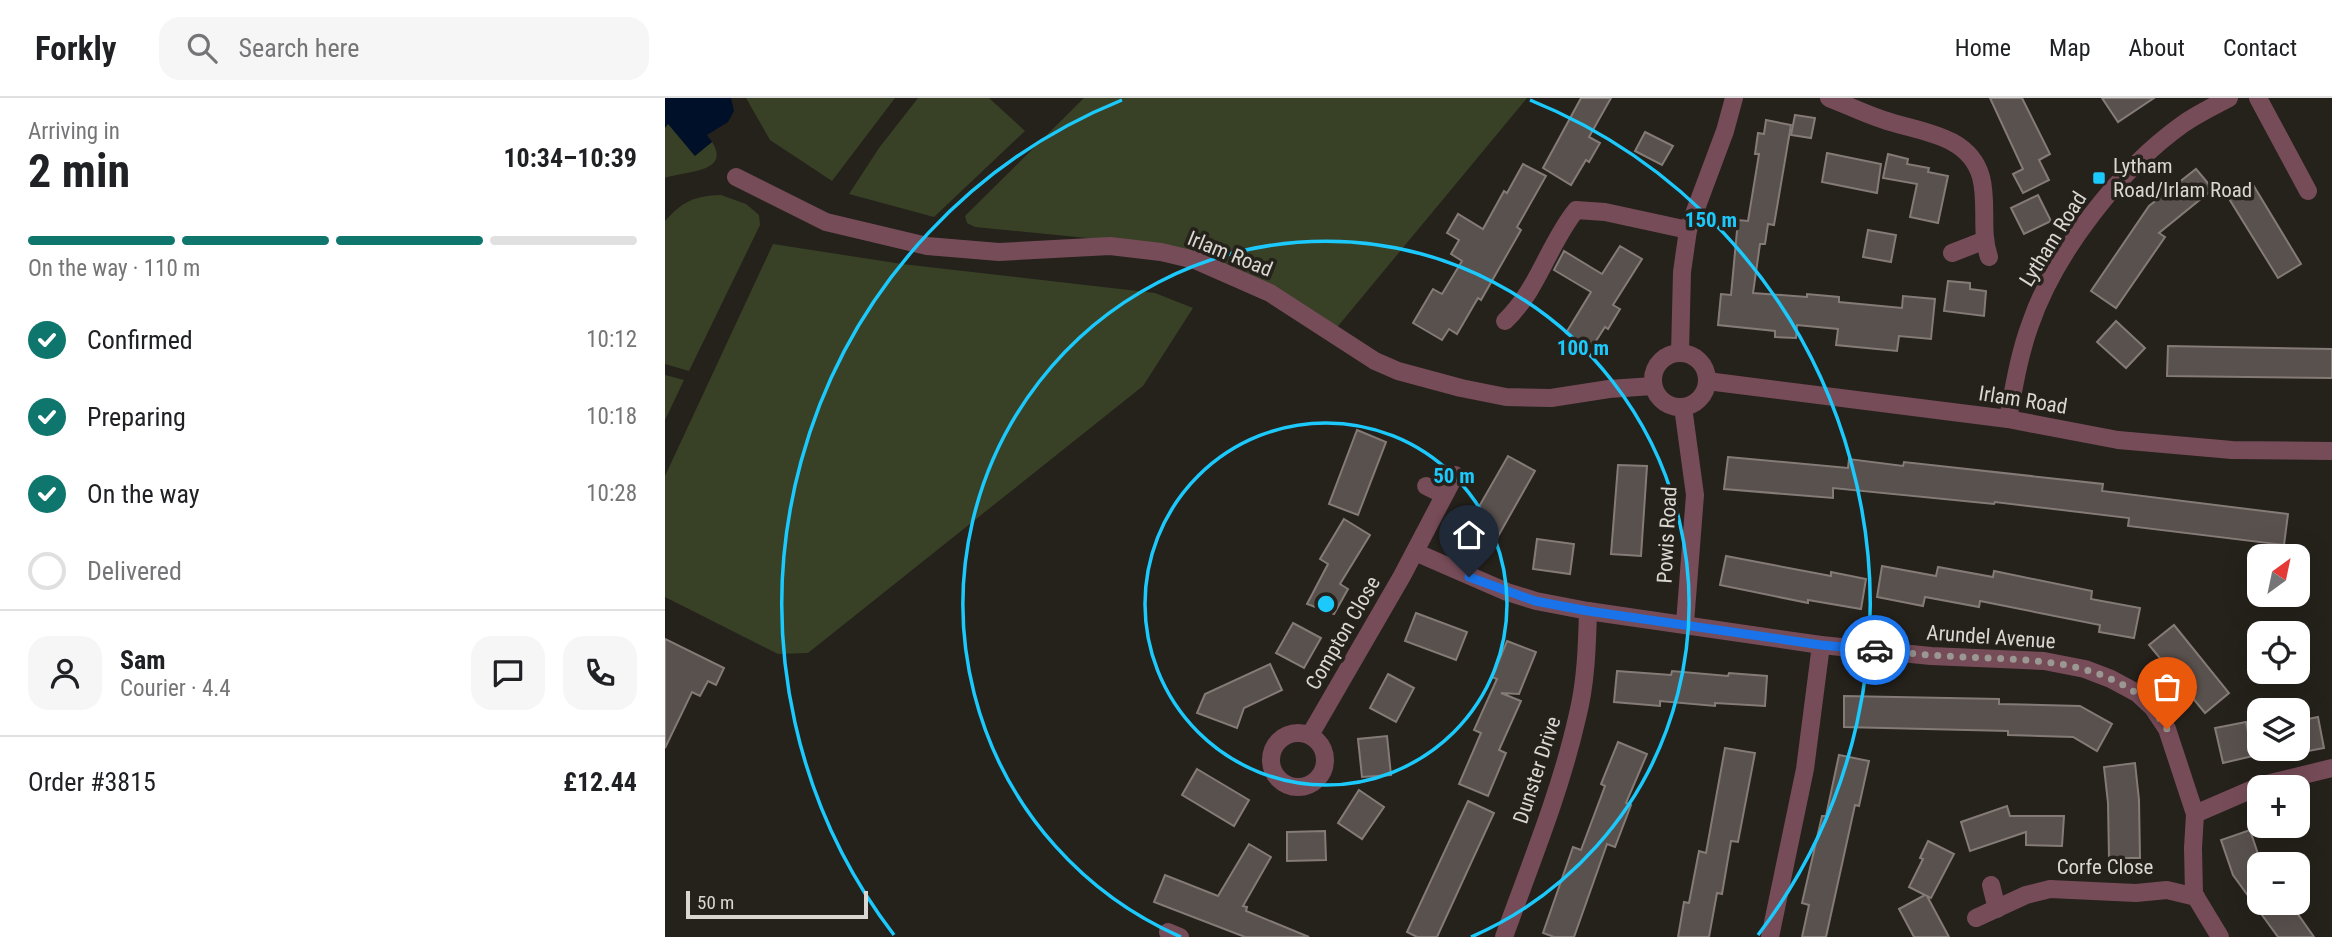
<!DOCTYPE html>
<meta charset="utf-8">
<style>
:root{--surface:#fff;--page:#f6f6f6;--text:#202124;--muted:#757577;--line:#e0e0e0;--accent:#0f766e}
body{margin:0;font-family:"Roboto Condensed",sans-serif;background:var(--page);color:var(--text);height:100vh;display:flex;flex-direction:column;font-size:26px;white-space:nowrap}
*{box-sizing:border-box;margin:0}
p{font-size:23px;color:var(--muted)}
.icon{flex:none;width:38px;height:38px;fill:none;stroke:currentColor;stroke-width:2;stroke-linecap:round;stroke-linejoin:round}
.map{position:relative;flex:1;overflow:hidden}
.panel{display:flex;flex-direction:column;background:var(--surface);width:665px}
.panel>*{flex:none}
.needle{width:46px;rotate:33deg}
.fabs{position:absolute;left:1582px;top:446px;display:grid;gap:14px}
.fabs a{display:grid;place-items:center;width:63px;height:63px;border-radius:14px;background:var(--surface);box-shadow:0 7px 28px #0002;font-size:35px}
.scale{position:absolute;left:21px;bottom:18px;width:182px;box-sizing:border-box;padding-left:7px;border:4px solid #dad7d3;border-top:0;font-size:19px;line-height:24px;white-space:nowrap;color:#dad7d3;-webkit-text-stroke:5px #25211b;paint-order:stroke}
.pin{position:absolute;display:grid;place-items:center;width:60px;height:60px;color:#fff;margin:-72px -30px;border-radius:50% 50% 50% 0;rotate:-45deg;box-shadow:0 0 7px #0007}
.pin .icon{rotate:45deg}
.courier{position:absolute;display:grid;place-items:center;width:70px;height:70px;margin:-35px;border:5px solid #1a73e8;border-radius:50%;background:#fff;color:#222;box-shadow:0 2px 9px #0007}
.summary em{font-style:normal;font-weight:700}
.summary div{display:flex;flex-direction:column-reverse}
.summary{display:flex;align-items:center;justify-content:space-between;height:119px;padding:0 28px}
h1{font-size:46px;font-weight:700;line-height:52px}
.bar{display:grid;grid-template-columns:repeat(4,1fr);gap:10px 7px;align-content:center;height:84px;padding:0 28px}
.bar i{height:9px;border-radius:5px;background:var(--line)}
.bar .active{background:var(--accent)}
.bar p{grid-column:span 4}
.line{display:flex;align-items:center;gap:18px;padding:0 28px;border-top:2px solid var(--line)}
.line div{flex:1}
.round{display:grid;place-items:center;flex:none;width:74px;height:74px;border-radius:21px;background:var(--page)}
ol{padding:0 28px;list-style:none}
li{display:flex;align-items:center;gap:21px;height:77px}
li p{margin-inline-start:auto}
li .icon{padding:7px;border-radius:50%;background:var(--accent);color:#fff;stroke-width:4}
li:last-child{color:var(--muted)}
li i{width:38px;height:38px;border:4px solid var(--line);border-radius:50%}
header{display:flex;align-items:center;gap:42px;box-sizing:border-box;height:98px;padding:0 35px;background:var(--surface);border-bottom:2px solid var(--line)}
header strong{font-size:33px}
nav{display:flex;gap:38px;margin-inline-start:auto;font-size:24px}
.search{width:490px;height:63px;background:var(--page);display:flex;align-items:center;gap:18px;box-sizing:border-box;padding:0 24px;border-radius:21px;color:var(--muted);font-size:26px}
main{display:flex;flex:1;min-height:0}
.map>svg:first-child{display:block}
</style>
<header>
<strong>Forkly</strong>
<div class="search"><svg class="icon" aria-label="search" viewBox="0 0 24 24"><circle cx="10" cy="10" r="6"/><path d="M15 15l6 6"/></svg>Search here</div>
<nav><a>Home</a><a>Map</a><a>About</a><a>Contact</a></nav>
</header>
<main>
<section class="panel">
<div class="summary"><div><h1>2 min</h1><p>Arriving in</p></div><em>10:34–10:39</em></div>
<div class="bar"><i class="active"></i><i class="active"></i><i class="active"></i><i></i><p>On the way · 110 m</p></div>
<ol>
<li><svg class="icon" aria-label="check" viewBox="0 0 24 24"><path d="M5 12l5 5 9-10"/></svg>Confirmed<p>10:12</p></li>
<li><svg class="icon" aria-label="check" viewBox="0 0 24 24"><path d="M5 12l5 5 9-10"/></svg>Preparing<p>10:18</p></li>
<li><svg class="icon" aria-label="check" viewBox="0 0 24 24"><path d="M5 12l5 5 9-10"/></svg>On the way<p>10:28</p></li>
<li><i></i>Delivered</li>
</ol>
<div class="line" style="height:126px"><a class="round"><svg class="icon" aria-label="person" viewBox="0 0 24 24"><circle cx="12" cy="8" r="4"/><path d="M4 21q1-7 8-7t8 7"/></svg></a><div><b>Sam</b><p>Courier · 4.4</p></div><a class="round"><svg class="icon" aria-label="chat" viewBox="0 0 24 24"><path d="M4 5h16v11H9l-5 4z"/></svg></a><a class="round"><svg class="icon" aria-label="phone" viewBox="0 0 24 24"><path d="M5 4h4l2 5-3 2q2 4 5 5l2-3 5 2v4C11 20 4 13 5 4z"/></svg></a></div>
<div class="line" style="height:91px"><div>Order #3815</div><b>£12.44</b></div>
</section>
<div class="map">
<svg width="1667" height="839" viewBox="0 0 1667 839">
<rect width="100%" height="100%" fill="#25211b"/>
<g fill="#384126">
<path d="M81,0h149l-63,83 -62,-41z"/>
<path d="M253,0h71l36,33 -91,86 -85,-23 30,-46z"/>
<path d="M419,0h443l-198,239 -134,-81 -77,-15 -143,-14 -8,-4 -2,-7z"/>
<path d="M3,25l26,32 18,-13c20,31 -28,29 -47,36v-50z"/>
<path d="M56,97l25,9 13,11 1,10 -71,146 -24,-7v-143c18,-20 29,-25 56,-26z"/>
<path d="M108,146l129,20 253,29 38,15 -50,78 -335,267 -30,1 -113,-57v-121z"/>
<path d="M0,277l19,5 -19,40z"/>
</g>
<path fill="#001028" d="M0,0h66l3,13 -6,11 -21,13 5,7 -17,14 -27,-32 -3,4z"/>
<g fill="#59514e" stroke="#847b77" stroke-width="2">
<path d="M916,0h30l-22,39 11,6 -11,19 -3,-2 -15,25 -28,-17z"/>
<path d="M1325,0h32l28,56 -11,6 10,20 -26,13 -10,-19 10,-5z"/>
<path d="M1437,0h52l-36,24z"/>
<path d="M1130,17l20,3 -4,20 -20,-3z"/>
<path d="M1101,22l25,5 -17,100 -6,-1 -3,20h-5l-7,49 54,4v-3l32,3v5l63,6 1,-12 32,3 -4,40 -32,-3 -2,15 -61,-6 2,-16 -41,-4 -1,13 -21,-1v-6l-57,-6 3,-31 10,1 7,-75 10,1 11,-67h-4l3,-21 6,1z"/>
<path d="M980,34l28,14 -11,19 -27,-14z"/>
<path d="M1162,55l54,11 -4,29 -55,-11z"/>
<path d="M1223,56l20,5 -1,5 22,4 -1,4 20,4 -10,47 -28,-6 7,-33 -34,-6z"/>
<path d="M858,66l23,12 -29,51 4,3 -40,70 -3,-2 -21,36 -8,-5 -7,11 -29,-17 20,-34 9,5 20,-33 -11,-7 8,-14 -12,-7 11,-19 25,15 21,-38 3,2z"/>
<path d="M1531,71l17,20 -54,44 6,4 -49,71 -25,-17 58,-85z"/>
<path d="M1587,85l49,81 -23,14 -50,-81z"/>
<path d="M1373,97l13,26 -27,13 -13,-26z"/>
<path d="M1203,132l28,5 -5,27 -28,-5z"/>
<path d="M955,148l22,13 -29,46 7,4 -12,20 -3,-2 -11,17 -2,-1 -3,4 -23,-14 25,-41 -37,-22 10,-19 38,23z"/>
<path d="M1283,183l22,2v6l16,2 -2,25 -40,-5z"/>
<path d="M1451,223l29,27 -19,20 -29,-26z"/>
<path d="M1503,248l164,3v29l-165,-2z"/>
<path d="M692,332l29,12 -28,73 -29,-11z"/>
<path d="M843,358l27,15 -47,83 -27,-16z"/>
<path d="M1063,359l120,11 1,-9 54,7 1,-4 199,22 -1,7 186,23 -4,31 -156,-19 1,-8 -134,-16 -1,2 -161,-16v10l-109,-9z"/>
<path d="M953,367l29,1 -6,90 -30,-2z"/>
<path d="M679,421l26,16 -30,49 8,5 -14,25 -27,-10 21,-40 -8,-5z"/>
<path d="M872,441l37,5 -4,30 -37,-5z"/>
<path d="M1061,458l105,20v-4l35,7 -5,30 -53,-9v3l-88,-18z"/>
<path d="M1217,468l54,10 2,-9 55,10 1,-6 98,20 -1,8 49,9 -6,30 -35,-6 1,-7 -120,-24 -1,6 -54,-10 -2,9 -46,-9z"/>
<path d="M751,515l51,19 -11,28 -51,-19z"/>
<path d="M628,525l28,15 -17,30 -28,-15z"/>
<path d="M1509,527l55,68 -24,20 -56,-68z"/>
<path d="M0,541l59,29 -8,17 -8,-4 -8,15 -8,-4 -27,56z"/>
<path d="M842,543l29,11 -17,42 -18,-1 20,8 -22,49 7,3 -18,43 -29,-12 22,-51 -7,-3 23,-51 -5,-2z"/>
<path d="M605,566l12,26 -38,18 -7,20 -40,-15 8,-19z"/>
<path d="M952,573l54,4 1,-4 56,5 1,-3 38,3 -2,30 -50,-3v3l-55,-5v5l-46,-4z"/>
<path d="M723,576l26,14 -18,34 -26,-14z"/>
<path d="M1179,598l155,3v5l81,2 32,18 -15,27 -24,-14 -65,-2v-4l-164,-4z"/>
<path d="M1653,619l6,31 -26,5v-32z"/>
<path d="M1581,624l7,34 -30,7 -8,-35z"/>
<path d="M722,638l4,39 -29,2 -4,-38z"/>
<path d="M953,644l29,12 -21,49 5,2 -16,42 -8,-3 -33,93h-20l-11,-4 30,-86 8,3 24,-64 -4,-2z"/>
<path d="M1060,650l30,5 -17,89 -7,-1 -9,53 -5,-1 -8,44h-31l6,-35 5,1 10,-52 7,2z"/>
<path d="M1174,657l30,6 -10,45 -4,-1 -29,132h-24l7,-32 -7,-2 20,-87h4z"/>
<path d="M1470,665l4,37 1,58h-31l-1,-55 -4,-36z"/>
<path d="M532,671l52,31 -15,26 -52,-31z"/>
<path d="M694,692l25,17 -22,32 -24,-16z"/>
<path d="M803,703l26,12 -57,124h-20l-10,-5z"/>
<path d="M1342,708l3,10h54l-2,30 -36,-1v-13l-56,19 -9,-29z"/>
<path d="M1585,732l9,27v46h31l24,34h-36l-45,-62 -12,-35z"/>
<path d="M660,733l1,29 -39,1v-29z"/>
<path d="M1263,743l26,13 -23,44 -4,-2 22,41h-35l-15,-28 26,-14 -16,-8 14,-28 -3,-1z"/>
<path d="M584,746l22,13 -28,49 4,1 -1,4 63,26h-64l-91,-35 11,-27 53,21z"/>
</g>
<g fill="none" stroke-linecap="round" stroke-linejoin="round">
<g stroke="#764c58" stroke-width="18">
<path d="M1164,0c18,7 36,16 55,22 35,12 85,14 97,57 7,26 -1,54 8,80"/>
<path d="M1593,0l50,93"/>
<path d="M71,79l90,45 101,24 72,6 111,-6 51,6 34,8 75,33 105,68 23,10 63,17 45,9 45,1 58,-9 44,-3"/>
<path d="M1287,155l31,-12"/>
<path d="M840,223c33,-31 43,-76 71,-111l29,2 83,18"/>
<path d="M1015,255l2,-81 6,-42 37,-99 9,-33"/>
<circle cx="1015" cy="282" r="27"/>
<path d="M1042,283l301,38 110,21 114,10 100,1"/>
<path d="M1018,309l12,88 -10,128"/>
<path d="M1343,321c6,-32 11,-64 22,-94 25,-73 90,-156 153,-201 14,-10 31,-18 46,-26"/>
<path d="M761,388l18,9"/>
<path d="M750,454l92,40 29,9 52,10 233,34 110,11 113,5 41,8 26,10 26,14 16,15 14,21 28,85 -2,34 1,46 26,43"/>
<circle cx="633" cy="662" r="27"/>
<path d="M645,637l92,-159 53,-101"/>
<path d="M1530,716l67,-29 70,-17"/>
<path d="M1326,787l6,24"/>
<path d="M1311,820l50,-23 24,-6 86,4 31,-3 29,7"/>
<path d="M503,834l12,5"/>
<path d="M839,839c26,-72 56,-144 73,-219 9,-35 10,-71 11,-107"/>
<path d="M1105,839l35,-168 16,-124"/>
</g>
</g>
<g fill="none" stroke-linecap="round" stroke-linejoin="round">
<path stroke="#9b9793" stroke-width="7" stroke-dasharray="0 12.6" d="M1210,552c30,3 60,6 90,7 59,3 120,1 171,36 13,9 22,23 31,36"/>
<path stroke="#1a73e8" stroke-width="9" d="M804,479l66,24 53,10 233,34 54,5"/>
</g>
<g fill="none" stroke="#1cc9fc" stroke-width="3.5">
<circle cx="661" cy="506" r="181"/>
<path d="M516 839A363 363 0 1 1 806 839"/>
<path d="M229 837A544 544 0 0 1 457 2M865 2A544 544 0 0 1 1093 837"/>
</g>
<rect fill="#1cc9fc" stroke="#25211b" stroke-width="2.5" x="1427" y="73" width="14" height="14" rx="3.5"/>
<g text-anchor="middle" stroke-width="7" stroke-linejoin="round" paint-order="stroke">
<g font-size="21" fill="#dad7d3" stroke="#25211b" text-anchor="start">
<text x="1448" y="75">Lytham<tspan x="1448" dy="24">Road/Irlam Road</tspan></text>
</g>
<g font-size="21" fill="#dad7d3" stroke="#25211b">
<text transform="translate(1388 141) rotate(-58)" y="7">Lytham Road</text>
<text transform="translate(565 156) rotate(22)" y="7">Irlam Road</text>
<text transform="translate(1358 302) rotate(9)" y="7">Irlam Road</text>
<text transform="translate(1002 437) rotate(-87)" y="7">Powis Road</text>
<text transform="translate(678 535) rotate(-60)" y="7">Compton Close</text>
<text transform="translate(1326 539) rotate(4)" y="7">Arundel Avenue</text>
<text transform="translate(872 672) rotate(-72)" y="7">Dunster Drive</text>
<text x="1440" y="776">Corfe Close</text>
</g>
</g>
<circle cx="661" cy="506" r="10" fill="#1cc9fc" stroke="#25211b" stroke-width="3.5"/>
<g font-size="21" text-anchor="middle" font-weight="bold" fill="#1cc9fc" stroke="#25211b" stroke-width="7" stroke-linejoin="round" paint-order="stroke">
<text x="1046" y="129">150 m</text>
<text x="918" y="257">100 m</text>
<text x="789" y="385">50 m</text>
</g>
</svg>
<div class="fabs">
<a><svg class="needle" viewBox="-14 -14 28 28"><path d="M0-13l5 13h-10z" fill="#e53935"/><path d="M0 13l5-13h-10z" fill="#757577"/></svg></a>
<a><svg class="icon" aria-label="locate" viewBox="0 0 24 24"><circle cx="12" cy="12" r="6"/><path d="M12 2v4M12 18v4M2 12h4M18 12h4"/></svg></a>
<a><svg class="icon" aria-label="layers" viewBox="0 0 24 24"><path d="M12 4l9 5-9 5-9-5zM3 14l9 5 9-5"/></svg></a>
<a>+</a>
<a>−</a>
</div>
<div class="scale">50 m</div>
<div class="pin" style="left:1502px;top:631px;background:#ea580c"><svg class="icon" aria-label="bag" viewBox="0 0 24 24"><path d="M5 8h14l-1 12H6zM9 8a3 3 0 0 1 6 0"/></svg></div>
<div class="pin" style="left:804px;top:479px;background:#1f2937"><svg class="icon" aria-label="home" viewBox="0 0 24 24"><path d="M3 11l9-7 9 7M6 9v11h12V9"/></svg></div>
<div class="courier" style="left:1210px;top:552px"><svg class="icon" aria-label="car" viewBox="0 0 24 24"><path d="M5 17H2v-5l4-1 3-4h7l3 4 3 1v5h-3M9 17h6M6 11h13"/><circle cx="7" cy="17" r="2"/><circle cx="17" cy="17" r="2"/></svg></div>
</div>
</main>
